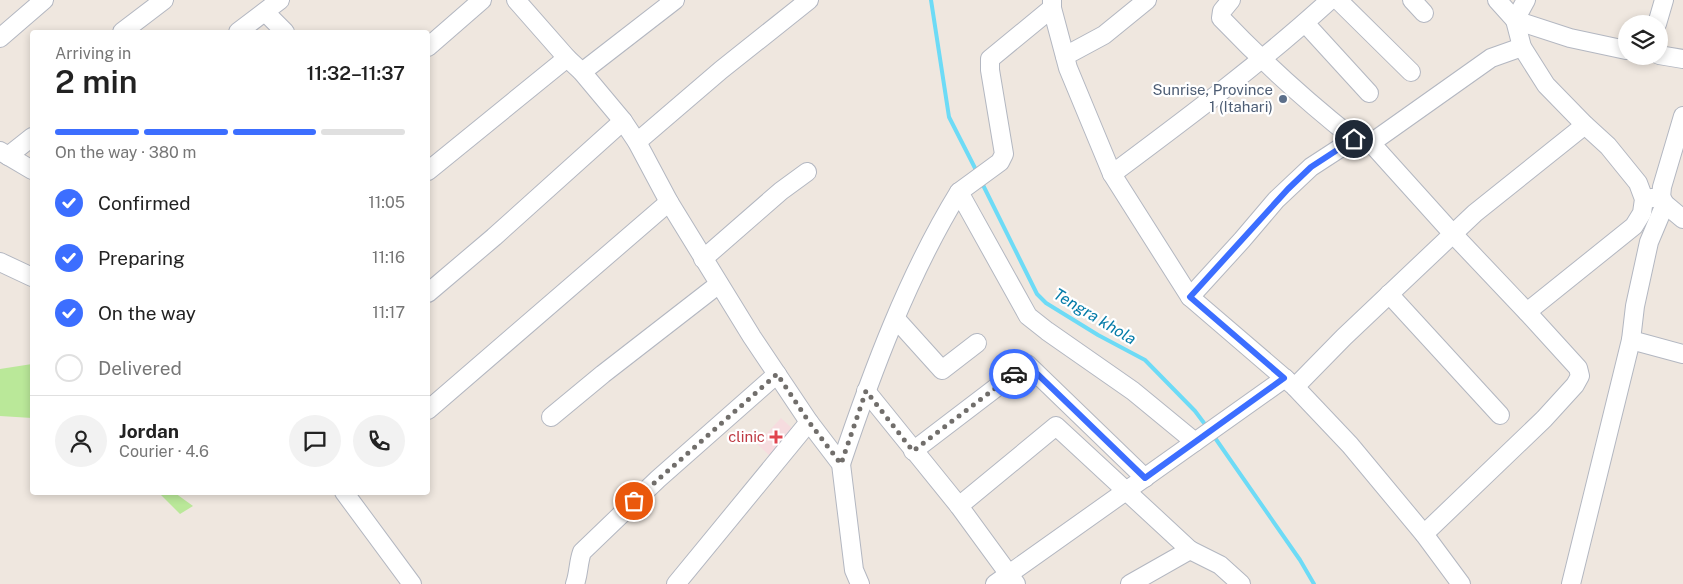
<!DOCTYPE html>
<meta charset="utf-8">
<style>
:root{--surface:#fff;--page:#f2f2f2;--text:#222;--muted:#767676;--line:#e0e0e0;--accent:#3c6eff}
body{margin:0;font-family:"Public Sans",sans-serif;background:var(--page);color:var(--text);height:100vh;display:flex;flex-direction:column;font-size:19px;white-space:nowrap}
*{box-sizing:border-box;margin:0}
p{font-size:16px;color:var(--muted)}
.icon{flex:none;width:28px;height:28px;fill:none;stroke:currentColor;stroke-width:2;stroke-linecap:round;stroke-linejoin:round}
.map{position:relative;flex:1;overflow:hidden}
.side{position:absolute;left:30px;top:30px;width:400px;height:465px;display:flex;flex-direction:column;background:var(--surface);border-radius:5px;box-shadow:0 2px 8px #0003}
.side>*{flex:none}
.fabs{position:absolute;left:1618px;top:15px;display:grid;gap:10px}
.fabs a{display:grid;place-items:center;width:50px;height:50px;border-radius:50%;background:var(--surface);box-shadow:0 2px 8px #0003;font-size:25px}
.pin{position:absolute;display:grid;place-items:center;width:42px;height:42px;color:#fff;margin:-21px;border:2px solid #fff;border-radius:50%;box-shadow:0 1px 5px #0007}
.courier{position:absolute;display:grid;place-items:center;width:50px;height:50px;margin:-25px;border:4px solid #3c6eff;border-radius:50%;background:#fff;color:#222;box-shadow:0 1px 6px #0007}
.headline em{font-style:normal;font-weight:600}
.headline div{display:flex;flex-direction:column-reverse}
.headline{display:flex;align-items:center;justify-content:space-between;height:85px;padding:0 25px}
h1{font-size:32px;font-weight:600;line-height:38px}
.bar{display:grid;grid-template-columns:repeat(4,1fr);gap:8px 5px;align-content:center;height:60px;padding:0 25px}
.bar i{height:6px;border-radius:4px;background:var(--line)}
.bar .selected{background:var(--accent)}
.bar p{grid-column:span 4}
.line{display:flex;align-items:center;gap:12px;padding:0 25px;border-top:1px solid var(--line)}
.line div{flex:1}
.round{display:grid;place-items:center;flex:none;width:52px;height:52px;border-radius:26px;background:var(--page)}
ol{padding:0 25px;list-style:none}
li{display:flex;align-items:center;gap:15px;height:55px}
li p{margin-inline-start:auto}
li .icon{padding:5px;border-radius:50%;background:var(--accent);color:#fff;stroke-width:4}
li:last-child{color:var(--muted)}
li i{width:28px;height:28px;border:2px solid var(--line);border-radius:50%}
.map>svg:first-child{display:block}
</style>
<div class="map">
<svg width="1683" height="584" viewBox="0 0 1683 584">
<rect width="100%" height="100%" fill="#efe7df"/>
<path fill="#f6dcdf" d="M781,418l13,12 -24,26 -13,-12z"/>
<g fill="#bae899">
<path d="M32,364v54l-32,-2v-47z"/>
<path d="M159,493h16l18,13 -13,8z"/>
</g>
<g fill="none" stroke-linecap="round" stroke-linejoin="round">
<g stroke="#6ddbf6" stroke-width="4">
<path d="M931,0l18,117 28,55"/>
<path d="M981,181l56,113 9,9 52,32 47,25 50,51 12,16"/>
<path d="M1213,435l87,125 14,24"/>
</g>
<defs>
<g id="minor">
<path d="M516,0l51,58 15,14 41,49 14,21 32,60 83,135 57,85 32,42 13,106 6,14"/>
<path d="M1052,0v8l16,60 44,106 78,123 105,90 55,58 74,89 37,50"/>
<path d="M1231,0l-9,11 -1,7c42,44 85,83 133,121"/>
<path d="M1338,0l73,72"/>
<path d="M1412,0l12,13"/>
<path d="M1497,0l18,20 55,18 56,12"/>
<path d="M265,12l20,20"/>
<path d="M1305,23l64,70"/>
<path d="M1657,24l7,-24"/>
<path d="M122,32l42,-32"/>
<path d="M238,32l42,-32"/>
<path d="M0,38l44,-38"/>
<path d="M428,47l54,-47"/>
<path d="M1659,55l24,4"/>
<path d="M1065,56l39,-21 43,-35"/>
<path d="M582,72l93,-72"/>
<path d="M637,142l84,-72 88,-70"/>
<path d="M1371,143l82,91 74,78 107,-86 8,-13 2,-14 -6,-16 -30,-37 -23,-21 -39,-40 -24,-38 -7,-27 11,-20"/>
<path d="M0,151l32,19"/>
<path d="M8,156l24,-19"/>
<path d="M428,171l139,-113"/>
<path d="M1112,174c75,-56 149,-111 218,-174"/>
<path d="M959,192l41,-30 4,-8 -14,-84v-11l62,-51"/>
<path d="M1661,197l4,7 18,15"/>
<path d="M1644,199l17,-2 1,-10 21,-71"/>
<path d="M703,259l78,-68 26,-19"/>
<path d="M0,262l32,15"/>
<path d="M428,293l66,-56 129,-116"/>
<path d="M1389,294l111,121"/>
<path d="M1190,297l52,-57 34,-40 35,-33 43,-28 17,4 120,-85 31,-11"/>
<path d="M896,319l46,51 35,-27"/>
<path d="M1631,340l52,14"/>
<path d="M1295,387l49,-50 131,-124 110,-88"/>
<path d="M866,391l93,115 57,78"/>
<path d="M428,410l241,-208"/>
<path d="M551,417l52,-43 116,-90"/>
<path d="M913,451l114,-87 118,114"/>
<path d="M841,464c31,-92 67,-189 118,-272l69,124 19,15 86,60 62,51"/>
<path d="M344,492l68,92"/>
<path d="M959,506l97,-80 134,124 30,15 21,19"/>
<path d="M1424,534l120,-115 31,-34 5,-9 -2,-8 -51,-56"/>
<path d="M575,584c4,-11 3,-21 7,-32l76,-73 119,-105"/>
<path d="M676,584l133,-162"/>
<path d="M995,584l290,-206"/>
<path d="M1130,584l60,-34"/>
<path d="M1571,584l60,-244 4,-34 14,-64 16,-38"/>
</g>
</defs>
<use href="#minor" stroke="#b3b7c1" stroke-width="20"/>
<use href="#minor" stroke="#fff" stroke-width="18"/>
</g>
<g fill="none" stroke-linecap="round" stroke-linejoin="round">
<path stroke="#716e6b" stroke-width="5" stroke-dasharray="0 9" d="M634,501l143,-127 32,48 32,42 25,-73 47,60 101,-77"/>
<path stroke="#3c6eff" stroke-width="6" d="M1014,374l13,-10 118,114 139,-100 -94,-81 98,-108 23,-22 43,-28"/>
</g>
<circle fill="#5c6f8a" stroke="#fff" stroke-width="2" cx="1283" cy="99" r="5"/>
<path fill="#e0444e" stroke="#fff" stroke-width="2" d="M773.5 429.5h5v5h5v5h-5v5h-5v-5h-5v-5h5z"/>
<g text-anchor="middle" stroke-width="4.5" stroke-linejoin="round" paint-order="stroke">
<g font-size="15" fill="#4e5e75" stroke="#fff" text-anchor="end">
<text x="1273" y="95">Sunrise, Province<tspan x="1273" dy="17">1 (Itahari)</tspan></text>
</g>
<g font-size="15" fill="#be3a42" stroke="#fff" text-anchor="end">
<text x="765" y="442">clinic</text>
</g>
<g font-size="16" font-style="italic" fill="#057ca9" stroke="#fff">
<text transform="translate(1095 316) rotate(31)" y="6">Tengra khola</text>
</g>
</g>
</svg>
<div class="fabs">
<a><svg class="icon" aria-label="layers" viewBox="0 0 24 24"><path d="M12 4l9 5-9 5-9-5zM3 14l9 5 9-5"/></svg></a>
</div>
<div class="pin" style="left:634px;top:501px;background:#ea580c"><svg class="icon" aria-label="bag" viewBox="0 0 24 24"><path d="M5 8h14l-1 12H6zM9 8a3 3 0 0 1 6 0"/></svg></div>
<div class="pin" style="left:1354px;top:139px;background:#1f2937"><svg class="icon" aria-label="home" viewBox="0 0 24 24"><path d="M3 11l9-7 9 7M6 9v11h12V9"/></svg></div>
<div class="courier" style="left:1014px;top:374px"><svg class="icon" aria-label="car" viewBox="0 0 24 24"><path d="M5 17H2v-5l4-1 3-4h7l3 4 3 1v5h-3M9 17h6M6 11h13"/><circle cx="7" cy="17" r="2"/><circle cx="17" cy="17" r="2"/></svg></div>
<section class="side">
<div class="headline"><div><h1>2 min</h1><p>Arriving in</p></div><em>11:32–11:37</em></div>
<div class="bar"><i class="selected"></i><i class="selected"></i><i class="selected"></i><i></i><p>On the way · 380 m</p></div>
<ol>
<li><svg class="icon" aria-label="check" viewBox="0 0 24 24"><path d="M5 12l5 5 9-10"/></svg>Confirmed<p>11:05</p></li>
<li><svg class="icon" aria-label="check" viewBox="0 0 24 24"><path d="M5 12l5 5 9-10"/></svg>Preparing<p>11:16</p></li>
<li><svg class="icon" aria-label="check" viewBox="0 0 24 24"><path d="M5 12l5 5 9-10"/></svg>On the way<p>11:17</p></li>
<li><i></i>Delivered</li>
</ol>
<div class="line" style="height:90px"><a class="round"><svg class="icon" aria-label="person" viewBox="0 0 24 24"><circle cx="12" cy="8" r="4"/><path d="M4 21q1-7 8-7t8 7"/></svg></a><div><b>Jordan</b><p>Courier · 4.6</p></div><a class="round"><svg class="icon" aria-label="chat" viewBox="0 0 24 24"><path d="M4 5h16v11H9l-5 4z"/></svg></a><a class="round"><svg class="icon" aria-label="phone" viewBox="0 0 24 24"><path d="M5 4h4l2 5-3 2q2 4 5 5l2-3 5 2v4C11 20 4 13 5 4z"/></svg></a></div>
</section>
</div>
